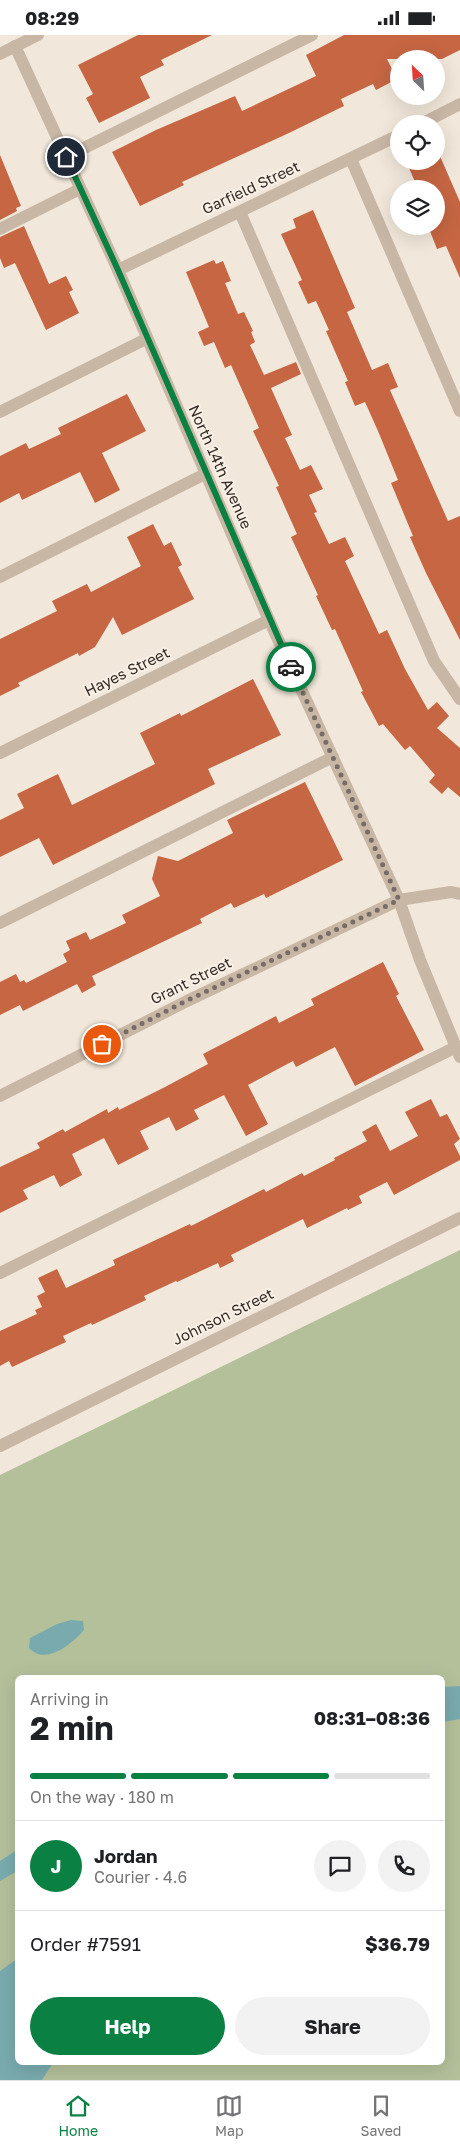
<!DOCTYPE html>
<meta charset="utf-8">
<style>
:root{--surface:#fff;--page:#f2f2f2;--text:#202124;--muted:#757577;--line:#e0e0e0;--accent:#0b8043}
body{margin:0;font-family:"Golos Text",sans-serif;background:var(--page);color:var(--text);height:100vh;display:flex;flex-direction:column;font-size:19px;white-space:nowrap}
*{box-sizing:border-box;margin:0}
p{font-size:16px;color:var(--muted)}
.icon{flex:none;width:28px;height:28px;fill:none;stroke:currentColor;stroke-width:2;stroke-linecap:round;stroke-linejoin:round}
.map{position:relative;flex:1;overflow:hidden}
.side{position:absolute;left:15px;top:1640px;width:430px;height:390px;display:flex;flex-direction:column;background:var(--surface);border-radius:8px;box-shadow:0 5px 20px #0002}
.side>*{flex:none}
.needle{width:32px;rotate:335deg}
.fabs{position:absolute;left:390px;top:15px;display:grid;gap:10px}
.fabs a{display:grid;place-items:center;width:55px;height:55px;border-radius:50%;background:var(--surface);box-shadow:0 5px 20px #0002;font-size:25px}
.pin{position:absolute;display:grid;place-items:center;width:42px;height:42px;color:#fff;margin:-21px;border:2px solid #fff;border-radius:50%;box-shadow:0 1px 5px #0007}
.courier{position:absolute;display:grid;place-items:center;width:50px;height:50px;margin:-25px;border:4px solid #0b8043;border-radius:50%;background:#fff;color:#222;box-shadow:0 1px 6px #0007}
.head em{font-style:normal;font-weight:700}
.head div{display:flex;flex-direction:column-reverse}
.head{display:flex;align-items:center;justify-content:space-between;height:85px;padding:0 15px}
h1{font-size:32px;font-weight:700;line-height:38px}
.bar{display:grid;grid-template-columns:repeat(4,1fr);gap:8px 5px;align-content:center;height:60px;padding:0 15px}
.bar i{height:6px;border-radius:4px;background:var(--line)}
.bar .selected{background:var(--accent)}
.bar p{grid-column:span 4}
.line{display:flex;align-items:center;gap:12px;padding:0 15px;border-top:1px solid var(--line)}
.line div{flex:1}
.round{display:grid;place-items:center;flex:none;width:52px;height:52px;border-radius:26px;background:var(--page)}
.primary-button{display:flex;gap:10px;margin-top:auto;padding:10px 15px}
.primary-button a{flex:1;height:58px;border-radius:30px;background:var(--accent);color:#fff;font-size:20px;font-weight:700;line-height:58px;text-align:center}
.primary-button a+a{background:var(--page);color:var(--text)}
.status{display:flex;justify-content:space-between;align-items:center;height:35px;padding:0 25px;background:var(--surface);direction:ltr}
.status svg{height:14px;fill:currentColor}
.dock{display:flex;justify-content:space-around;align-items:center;height:70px;border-top:1px solid var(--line);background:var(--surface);font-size:14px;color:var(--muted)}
.dock a{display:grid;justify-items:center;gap:2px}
.dock .selected{color:var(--accent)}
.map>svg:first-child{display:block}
</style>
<div class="status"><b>08:29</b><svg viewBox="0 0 49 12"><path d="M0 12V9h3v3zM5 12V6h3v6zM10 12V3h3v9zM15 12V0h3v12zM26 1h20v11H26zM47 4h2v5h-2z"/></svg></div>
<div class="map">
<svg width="460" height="2045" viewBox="0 0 460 2045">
<rect width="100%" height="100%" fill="#f1e7da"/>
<path fill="#b3c09a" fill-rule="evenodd" d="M460,1215v830h-460v-605zM18,1642h424v386h-424z"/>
<g fill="#79abae">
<path d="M71,1585l12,1 1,9c-12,14 -39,36 -55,18l1,-10 27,-14z"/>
<path d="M460,1651v33l-17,3v-35z"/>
<path d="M17,1815v21l-17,10v-20z"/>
<path d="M17,1924l1,104h35l-11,17h-42v-109z"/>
</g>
<g fill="#c66643">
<path d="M138,0h74l-51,25 3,5 -24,12 10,21 -51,25 -13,-25 7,-4 -15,-29z"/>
<path d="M344,0h116v15l-18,9h-55l10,20 -21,11 -3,-6 -32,15 3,7 -55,27 -107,49 2,3 -44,21 -28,-54 44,-22 79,-34 7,15 74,-35 -10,-21z"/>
<path d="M436,112l24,55v76l-14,-32 -9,3 -9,-23h8v-37h-18l-12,-28h30z"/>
<path d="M0,120l21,51 -5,2 1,3 -17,9z"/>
<path d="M313,175l42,98 -8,4 25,58 16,-7 10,24 -8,3 58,131 12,-5v124l-34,-67 -16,-36 3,-1 -22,-53 7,-3 -20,-49 -13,-29 -10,4 -10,-24 3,-1 -22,-50 3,-1 -13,-29 -8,3 -10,-22 4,-2 -21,-46 15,-6 -3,-9z"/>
<path d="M24,191l25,58 17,-8 7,14 -4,2 10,21 -33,17 -31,-67 -11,5 -4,-10v-21z"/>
<path d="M214,225l2,4 7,-3 8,20 -6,2 13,31 6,-2 9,19 -2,1 4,10 -5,3 14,30 32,-13 5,12 -30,14 21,47 -7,3 15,32 11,-5 12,24 -14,6 8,17 -3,1 15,31 16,-7 9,19 -9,5 34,73 8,-4 18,39 23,41 9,-8 12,14 -12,12 23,20v49l-12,-10 -6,7 -13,-12 6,-7 -25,-29 -5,4 -22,-26 -4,2 -18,-34 2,-1 -28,-62 -3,1 -16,-34 2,-1 -27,-58 6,-3 -21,-47 3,-1 -26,-55 6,-3 -28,-63 -6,3 -11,-26 -10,4 -6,-14 11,-5 -23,-55z"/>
<path d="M127,359l19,37 -44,22 18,37 -25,13 -15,-31 -58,28 -3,-7 -19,10v-47l26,-13 3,6 32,-15 -3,-6z"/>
<path d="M153,489l11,22 7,-4 11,23 -4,2 16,32 -72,36 -9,-18 -18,30 -16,9 -1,-3 -60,30 2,3 -20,10v-57l57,-28 -5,-10 35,-17 4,8 50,-26 -14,-29z"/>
<path d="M253,644l28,56 -73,34 7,15 -162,81 -14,-27 -39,19v-37l24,-12 -7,-14 41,-20 14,31 83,-41 -15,-31 40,-20 1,3z"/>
<path d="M305,747l38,78 -77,38 -2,-4 -30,14 -3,-5 -31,16 2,4 -110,53 4,9 -14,8 -5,-9 -54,27 -3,-6 -20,10v-33l16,-8 4,8 4,-2 2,3 41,-21 -4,-8 7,-4 -4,-9 20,-9 4,8 36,-17 -4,-8 38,-19 -8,-17 6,-23 20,5 55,-28 -6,-13z"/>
<path d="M383,927l16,32 -3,2 28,54 -69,36 -20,-39 -39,20 -3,-6 -45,24 20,39 -22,12 -22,-41 -30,15 5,9 -23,12 -7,-14 -29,14 9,18 -31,16 -14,-27 -32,16 10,21 -22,12 -6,-12 -31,15 5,9 -28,14v-46l40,-19 -3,-5 26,-14 2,3 42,-23 1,4 10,-6 1,3 46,-23 43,-23 -5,-10 73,-38 3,7 35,-18 -3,-6z"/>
<path d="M431,1064l9,18 7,-3 13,25 -6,5 6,12v4l-66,35 -7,-13 -28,14 3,7 -14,7 -1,-2 -40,20 -4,-9 -72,36 3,6 -14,7 -2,-5 -41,19 -1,-1 -32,15 2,4 -54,25 -1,-2 -28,13 3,6 -54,25 -3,-6 -9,5v-35l37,-17 -2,-4 7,-3 -5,-11 8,-4 -7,-14 19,-9 9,19 49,-23 -2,-5 77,-36 1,2 73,-37 2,3 36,-19 2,3 31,-16 -1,-2 33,-17 -5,-9 14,-8 14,27 28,-15 -13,-24z"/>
</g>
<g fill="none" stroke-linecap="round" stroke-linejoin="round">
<g stroke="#c9b7a6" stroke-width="12">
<path d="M15,11l103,224 151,350 130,280 21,60 40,97"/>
<path d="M0,19l38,-19"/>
<path d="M421,89l39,-20"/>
<path d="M66,122l246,-122"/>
<path d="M351,124l109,252"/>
<path d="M240,177l194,449 26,38"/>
<path d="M0,194l80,-40"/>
<path d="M118,235l281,-135"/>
<path d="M0,377l146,-73"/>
<path d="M0,542l205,-103"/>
<path d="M0,718l269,-133"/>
<path d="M0,888l333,-166"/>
<path d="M0,1061l187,-95 212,-101 52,-8 9,2"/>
<path d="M0,1238l456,-226"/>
<path d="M0,1411l460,-228"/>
</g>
</g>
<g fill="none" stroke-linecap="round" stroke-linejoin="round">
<path stroke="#776d66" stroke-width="5" stroke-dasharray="0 9" d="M102,1009l84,-43 213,-101 -108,-233"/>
<path stroke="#0b8043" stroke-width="6" d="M66,122l52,113 173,397"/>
</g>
<g text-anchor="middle" stroke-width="4" stroke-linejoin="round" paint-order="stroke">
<g font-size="15" fill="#352c27" stroke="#f9f1e6">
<text transform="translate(251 153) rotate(-25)" y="5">Garfield Street</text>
<text transform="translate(220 432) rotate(66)" y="5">North 14th Avenue</text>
<text transform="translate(127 637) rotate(-26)" y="5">Hayes Street</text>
<text transform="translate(191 946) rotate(-26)" y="5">Grant Street</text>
<text transform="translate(223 1282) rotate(-26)" y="5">Johnson Street</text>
</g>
</g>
</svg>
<div class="fabs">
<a><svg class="needle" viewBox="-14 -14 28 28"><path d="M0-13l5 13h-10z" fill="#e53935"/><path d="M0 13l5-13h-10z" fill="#757577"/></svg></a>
<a><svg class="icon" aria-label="locate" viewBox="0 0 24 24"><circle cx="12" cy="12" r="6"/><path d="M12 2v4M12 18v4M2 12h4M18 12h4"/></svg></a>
<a><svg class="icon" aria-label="layers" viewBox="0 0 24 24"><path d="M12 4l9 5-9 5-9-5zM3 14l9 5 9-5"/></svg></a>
</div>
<div class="pin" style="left:102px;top:1009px;background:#ea580c"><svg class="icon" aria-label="bag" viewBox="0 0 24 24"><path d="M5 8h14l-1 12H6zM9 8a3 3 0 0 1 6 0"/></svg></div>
<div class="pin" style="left:66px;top:122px;background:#1f2937"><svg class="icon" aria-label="home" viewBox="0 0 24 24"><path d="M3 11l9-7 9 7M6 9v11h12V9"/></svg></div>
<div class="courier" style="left:291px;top:632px"><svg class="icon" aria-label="car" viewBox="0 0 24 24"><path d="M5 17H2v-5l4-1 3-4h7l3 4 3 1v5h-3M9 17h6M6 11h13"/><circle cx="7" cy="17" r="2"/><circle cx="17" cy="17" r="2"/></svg></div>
<section class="side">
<div class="head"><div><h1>2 min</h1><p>Arriving in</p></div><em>08:31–08:36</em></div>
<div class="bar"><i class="selected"></i><i class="selected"></i><i class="selected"></i><i></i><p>On the way · 180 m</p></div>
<div class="line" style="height:90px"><b class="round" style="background:var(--accent);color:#fff">J</b><div><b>Jordan</b><p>Courier · 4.6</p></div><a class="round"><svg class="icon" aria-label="chat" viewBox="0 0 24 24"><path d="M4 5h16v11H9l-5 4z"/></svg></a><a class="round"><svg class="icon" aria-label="phone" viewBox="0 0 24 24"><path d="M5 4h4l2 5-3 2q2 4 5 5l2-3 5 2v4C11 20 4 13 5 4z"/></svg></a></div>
<div class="line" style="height:65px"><div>Order #7591</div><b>$36.79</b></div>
<div class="primary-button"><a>Help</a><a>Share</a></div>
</section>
</div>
<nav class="dock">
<a class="selected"><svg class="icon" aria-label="home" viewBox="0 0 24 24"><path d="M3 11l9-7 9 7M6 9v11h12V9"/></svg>Home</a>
<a><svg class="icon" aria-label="map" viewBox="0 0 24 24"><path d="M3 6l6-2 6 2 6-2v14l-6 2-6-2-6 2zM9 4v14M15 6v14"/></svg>Map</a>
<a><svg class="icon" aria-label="saved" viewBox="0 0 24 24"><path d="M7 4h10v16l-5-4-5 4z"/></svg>Saved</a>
</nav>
